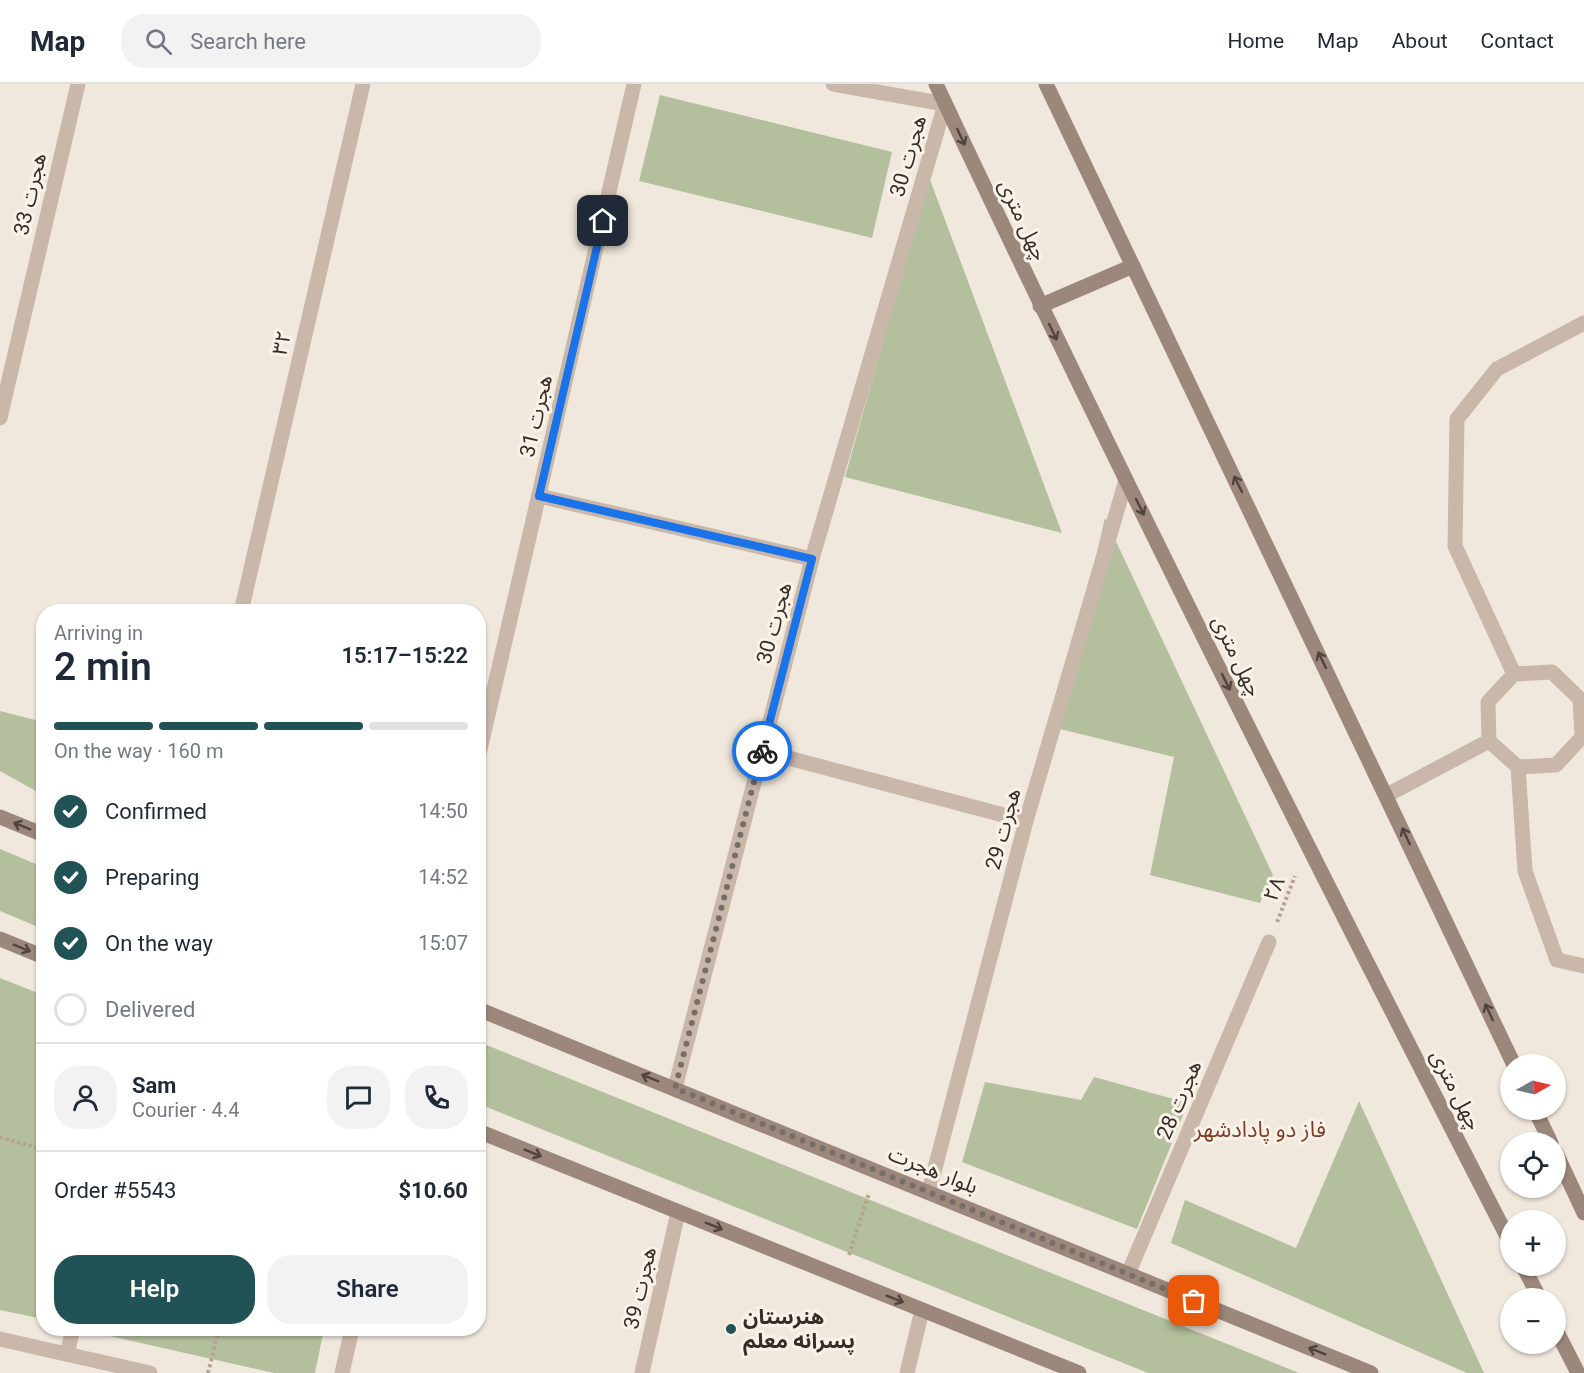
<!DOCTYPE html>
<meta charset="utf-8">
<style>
:root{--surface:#fff;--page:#f2f2f3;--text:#1f2937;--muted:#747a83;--line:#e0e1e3;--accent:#205256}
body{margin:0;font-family:Roboto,"Noto Sans Arabic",sans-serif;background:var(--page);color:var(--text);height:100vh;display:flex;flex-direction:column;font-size:22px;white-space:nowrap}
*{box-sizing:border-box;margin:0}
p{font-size:20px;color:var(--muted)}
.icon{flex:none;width:33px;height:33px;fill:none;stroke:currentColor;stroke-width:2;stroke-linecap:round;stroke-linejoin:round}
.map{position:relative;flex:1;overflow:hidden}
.panel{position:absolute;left:36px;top:520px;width:450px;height:732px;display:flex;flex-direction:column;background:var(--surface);border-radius:24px;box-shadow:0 2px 4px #0004}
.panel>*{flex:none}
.needle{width:39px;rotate:82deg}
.buttons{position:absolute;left:1500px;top:970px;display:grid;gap:12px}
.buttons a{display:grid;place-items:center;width:66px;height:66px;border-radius:50%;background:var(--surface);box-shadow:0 2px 4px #0004;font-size:30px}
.pin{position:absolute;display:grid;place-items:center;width:51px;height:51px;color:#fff;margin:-26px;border-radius:12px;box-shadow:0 3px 9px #0006}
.courier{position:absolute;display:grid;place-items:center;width:60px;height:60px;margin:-30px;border:4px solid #1a73e8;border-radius:50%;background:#fff;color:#222;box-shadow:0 2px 8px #0007}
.headline em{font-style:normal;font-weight:600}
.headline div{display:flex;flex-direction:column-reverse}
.headline{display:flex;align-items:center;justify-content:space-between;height:102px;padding:0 18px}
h1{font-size:39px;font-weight:600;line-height:45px}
.bar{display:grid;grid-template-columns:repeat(4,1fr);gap:9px 6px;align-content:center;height:72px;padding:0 18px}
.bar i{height:8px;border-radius:4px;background:var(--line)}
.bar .selected{background:var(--accent)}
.bar p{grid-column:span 4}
.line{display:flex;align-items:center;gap:15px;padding:0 18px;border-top:2px solid var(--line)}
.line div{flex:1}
.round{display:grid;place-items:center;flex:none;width:63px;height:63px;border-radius:24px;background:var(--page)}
ol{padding:0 18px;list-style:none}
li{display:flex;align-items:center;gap:18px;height:66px}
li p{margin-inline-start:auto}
li .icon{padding:6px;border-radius:50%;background:var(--accent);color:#fff;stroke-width:4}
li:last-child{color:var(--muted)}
li i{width:33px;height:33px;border:3px solid var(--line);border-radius:50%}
.primary-button{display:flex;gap:12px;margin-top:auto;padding:12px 18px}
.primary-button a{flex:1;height:69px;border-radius:24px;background:var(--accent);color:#fff;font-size:24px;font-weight:600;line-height:69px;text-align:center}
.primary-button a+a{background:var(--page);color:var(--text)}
header{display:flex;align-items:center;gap:36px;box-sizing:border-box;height:84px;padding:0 30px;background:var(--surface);border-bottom:2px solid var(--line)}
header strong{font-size:28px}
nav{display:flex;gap:33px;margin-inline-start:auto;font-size:21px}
.search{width:420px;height:54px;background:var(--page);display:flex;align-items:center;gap:15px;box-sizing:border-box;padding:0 21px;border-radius:24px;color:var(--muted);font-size:22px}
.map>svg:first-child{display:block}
</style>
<header>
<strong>Map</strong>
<div class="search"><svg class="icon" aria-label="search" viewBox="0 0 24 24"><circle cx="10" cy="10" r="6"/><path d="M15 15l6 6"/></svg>Search here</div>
<nav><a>Home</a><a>Map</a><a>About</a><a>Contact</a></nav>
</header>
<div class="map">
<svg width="1584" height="1289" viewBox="0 0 1584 1289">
<rect width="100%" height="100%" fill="#f1e8dd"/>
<g fill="#b4c09d">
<path d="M660,11l232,57 -20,86 -233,-57z"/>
<path d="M929,93l133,356 -217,-56z"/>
<path d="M1105,434l168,357 -13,28 -110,-28 24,-118 -118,-29z"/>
<path d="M0,627l43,11v73l-43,-24z"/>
<path d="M0,765l43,18v62l-43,-18z"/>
<path d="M0,894l43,17v324l-43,-9z"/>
<path d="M478,958h1l820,331h-151l-669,-269z"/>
<path d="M1094,993l94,26 -51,126 -175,-67 23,-80 96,18z"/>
<path d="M1359,1017l125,272h-17l-296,-130 14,-43 111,48z"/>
<path d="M102,1245h222l-9,44h-41l-173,-39z"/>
</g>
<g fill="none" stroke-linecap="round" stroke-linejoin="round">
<g stroke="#b5a293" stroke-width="4" stroke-dasharray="3 3" stroke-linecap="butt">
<path d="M1277,838l18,-46"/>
<path d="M0,1053l44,13"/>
<path d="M849,1171l20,-62"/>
<path d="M208,1289l11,-44"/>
</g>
<g stroke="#c9b8a9" stroke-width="15">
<path d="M1552,588l28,27 2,38 -26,28 -38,2 -29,-26 -1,-39 26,-28z"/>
<path d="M1514,590l-59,-128 2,-127 40,-50 87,-46"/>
<path d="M1518,683l7,104 32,89 27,6"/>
<path d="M1387,711l102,-54"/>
</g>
<g stroke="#c9b8a9" stroke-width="15">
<path d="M0,334l78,-334"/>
<path d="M539,412l273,63"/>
<path d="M241,528l122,-528"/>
<path d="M762,667l264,70"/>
<path d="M478,674l156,-674"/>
<path d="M675,1004l137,-529 133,-455 -112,-20"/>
<path d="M929,1107l97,-370 100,-341"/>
<path d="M1128,1190l141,-332"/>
<path d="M0,1255l150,34"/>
<path d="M67,1270l6,-25"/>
<path d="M342,1289l10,-44"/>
<path d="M642,1289l36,-161"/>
<path d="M907,1289l15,-63"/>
</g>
<g stroke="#9c877b" stroke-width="15">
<path d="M936,0c183,390 377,775 574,1158"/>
<path d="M1046,0l468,981"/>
<path d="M1040,222l93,-40"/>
<path d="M0,733l44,18"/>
<path d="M0,855l44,18"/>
<path d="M478,925l893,364"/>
<path d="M1535,1026l16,33"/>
<path d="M478,1047l601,242"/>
<path d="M1556,1069l28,60"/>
<path d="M1523,1182l17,33"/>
<path d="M1556,1246l22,43"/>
</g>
</g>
<defs><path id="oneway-shaft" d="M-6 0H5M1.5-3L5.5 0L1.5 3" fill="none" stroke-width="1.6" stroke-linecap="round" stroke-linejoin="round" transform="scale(1.5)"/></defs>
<g stroke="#50443e">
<use href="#oneway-shaft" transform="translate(961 53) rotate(65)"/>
<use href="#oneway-shaft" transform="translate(1053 248) rotate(64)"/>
<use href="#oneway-shaft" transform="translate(1238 400) rotate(-116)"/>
<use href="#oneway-shaft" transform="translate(1140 423) rotate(64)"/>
<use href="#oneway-shaft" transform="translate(1322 576) rotate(-116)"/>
<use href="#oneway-shaft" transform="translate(1226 598) rotate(64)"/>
<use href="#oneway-shaft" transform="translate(22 742) rotate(-158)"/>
<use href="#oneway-shaft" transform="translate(1406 752) rotate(-115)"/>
<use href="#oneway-shaft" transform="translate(22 864) rotate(22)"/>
<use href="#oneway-shaft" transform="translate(1489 928) rotate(-115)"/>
<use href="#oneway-shaft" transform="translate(650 994) rotate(-158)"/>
<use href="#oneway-shaft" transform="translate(533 1069) rotate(22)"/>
<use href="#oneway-shaft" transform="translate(714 1142) rotate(22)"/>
<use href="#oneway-shaft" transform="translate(895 1215) rotate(22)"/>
<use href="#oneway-shaft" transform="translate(1317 1267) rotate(-158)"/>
</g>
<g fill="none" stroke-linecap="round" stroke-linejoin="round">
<path stroke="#776e68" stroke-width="6" stroke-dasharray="0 10.8" d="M762,667l-87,337 519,213"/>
<path stroke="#1a73e8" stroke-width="8" d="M603,137l-64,275 273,63 -50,192"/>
</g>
<circle fill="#205256" stroke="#f9f2e9" stroke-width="2" cx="731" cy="1245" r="6"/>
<g text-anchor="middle" stroke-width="6" stroke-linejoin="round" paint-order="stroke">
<g font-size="21" fill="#362d29" stroke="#f9f2e9">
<text transform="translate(908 72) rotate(-74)" y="7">هجرت 30</text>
<text transform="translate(30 110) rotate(-77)" y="7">هجرت 33</text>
<text transform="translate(1023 136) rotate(65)" y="7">چهل متری</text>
<text transform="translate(282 259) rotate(-77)" y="7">۳۲</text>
<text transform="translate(536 332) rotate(-77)" y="7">هجرت 31</text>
<text transform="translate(774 539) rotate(-75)" y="7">هجرت 30</text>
<text transform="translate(1237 572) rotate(64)" y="7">چهل متری</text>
<text transform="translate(1003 745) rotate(-75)" y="7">هجرت 29</text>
<text transform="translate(1274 805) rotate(-68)" y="7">۲۸</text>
<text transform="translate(1456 1006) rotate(63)" y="7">چهل متری</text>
<text transform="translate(1179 1016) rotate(-67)" y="7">هجرت 28</text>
<text transform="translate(933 1086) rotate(22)" y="7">بلوار هجرت</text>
<text transform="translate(640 1204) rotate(-77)" y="7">هجرت 39</text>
</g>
<g font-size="21" font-weight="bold" fill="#362d29" stroke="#f9f2e9" text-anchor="start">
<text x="743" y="1240">هنرستان<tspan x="743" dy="24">پسرانه معلم</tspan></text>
</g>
<g font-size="22" fill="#823c25" stroke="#f9f2e9">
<text x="1260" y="1053">فاز دو پادادشهر</text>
</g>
</g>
</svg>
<div class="buttons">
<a><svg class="needle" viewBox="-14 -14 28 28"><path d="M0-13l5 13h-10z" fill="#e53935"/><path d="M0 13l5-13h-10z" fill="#747a83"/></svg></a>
<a><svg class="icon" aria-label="locate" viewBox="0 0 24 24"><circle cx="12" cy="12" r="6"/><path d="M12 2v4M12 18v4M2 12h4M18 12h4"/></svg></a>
<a>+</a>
<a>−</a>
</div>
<div class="pin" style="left:1194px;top:1217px;background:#ea580c"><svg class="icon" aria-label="bag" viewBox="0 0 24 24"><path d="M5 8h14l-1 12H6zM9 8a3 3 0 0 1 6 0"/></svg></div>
<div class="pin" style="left:603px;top:137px;background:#1f2937"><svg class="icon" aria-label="home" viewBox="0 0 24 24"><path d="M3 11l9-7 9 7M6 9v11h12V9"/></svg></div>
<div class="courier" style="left:762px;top:667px"><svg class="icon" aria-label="bike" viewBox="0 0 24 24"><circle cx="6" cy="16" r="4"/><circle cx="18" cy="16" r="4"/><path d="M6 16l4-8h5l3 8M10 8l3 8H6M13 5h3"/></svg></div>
<section class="panel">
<div class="headline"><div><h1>2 min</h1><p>Arriving in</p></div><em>15:17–15:22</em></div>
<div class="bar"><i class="selected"></i><i class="selected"></i><i class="selected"></i><i></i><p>On the way · 160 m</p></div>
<ol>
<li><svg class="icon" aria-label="check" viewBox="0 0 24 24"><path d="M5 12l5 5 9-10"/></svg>Confirmed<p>14:50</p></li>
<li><svg class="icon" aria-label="check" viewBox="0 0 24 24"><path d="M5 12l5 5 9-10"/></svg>Preparing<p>14:52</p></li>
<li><svg class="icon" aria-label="check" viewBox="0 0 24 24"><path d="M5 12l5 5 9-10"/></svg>On the way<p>15:07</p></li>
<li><i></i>Delivered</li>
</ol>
<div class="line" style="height:108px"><a class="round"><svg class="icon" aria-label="person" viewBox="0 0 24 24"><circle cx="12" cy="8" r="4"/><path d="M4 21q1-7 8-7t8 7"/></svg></a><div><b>Sam</b><p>Courier · 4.4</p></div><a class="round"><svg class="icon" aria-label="chat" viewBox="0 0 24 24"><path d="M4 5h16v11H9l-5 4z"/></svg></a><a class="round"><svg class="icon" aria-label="phone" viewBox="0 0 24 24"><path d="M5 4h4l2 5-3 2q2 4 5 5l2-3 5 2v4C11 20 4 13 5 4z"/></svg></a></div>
<div class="line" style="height:78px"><div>Order #5543</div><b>$10.60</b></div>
<div class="primary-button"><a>Help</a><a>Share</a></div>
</section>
</div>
